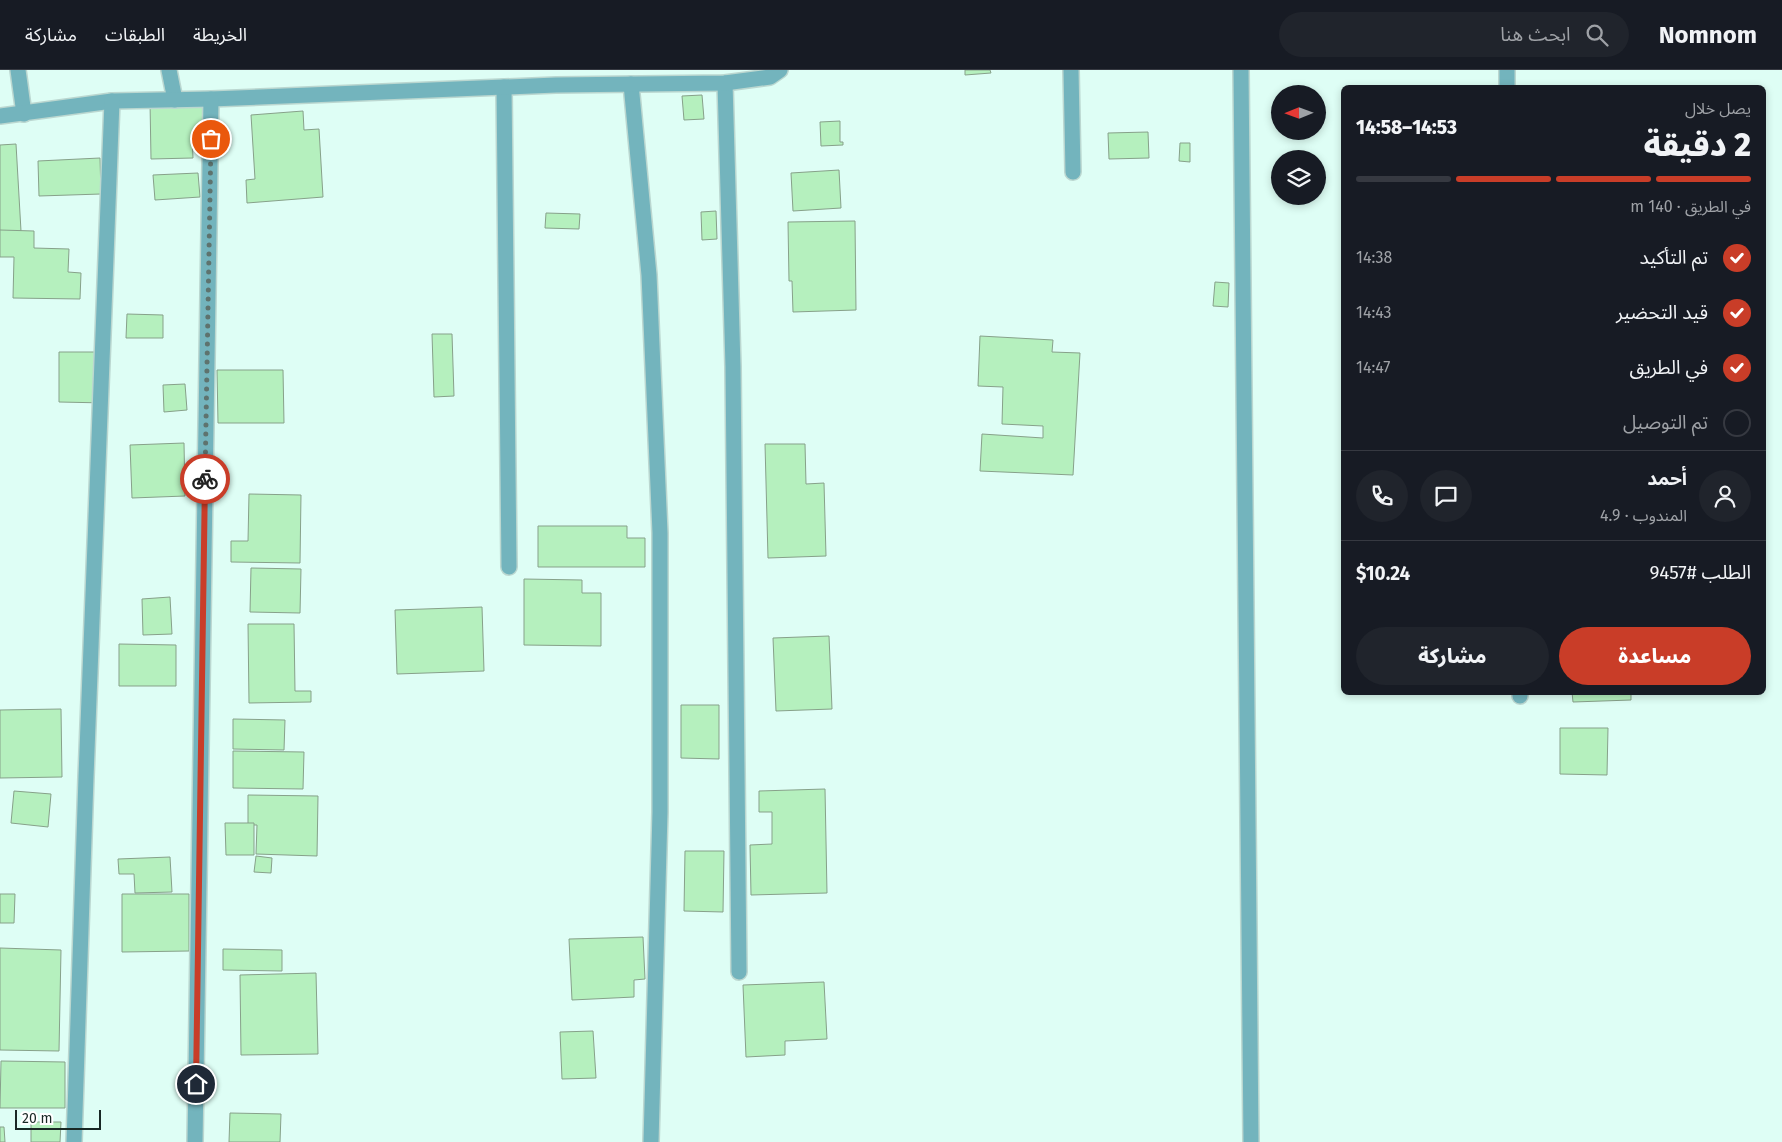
<!DOCTYPE html>
<html lang="ar">
<meta charset="utf-8">
<style>
:root{--surface:#171b24;--page:#20242c;--text:#f1f3f6;--muted:#9ea1a6;--line:#363941;--accent:#c93d28}
body{margin:0;font-family:"Fira Sans","Noto Sans Arabic",sans-serif;background:var(--page);color:var(--text);direction:rtl;height:100vh;display:flex;flex-direction:column;font-size:19px;white-space:nowrap}
*{box-sizing:border-box;margin:0}
p{font-size:16px;color:var(--muted)}
.icon{flex:none;width:28px;height:28px;fill:none;stroke:currentColor;stroke-width:2;stroke-linecap:round;stroke-linejoin:round}
.map{position:relative;flex:1;overflow:hidden;direction:ltr}
.drawer{position:absolute;left:1341px;top:15px;width:425px;height:610px;display:flex;flex-direction:column;background:var(--surface);border-radius:8px;box-shadow:0 2px 8px #0003;direction:rtl}
.drawer>*{flex:none}
.needle{width:32px;rotate:269deg}
.tools{position:absolute;left:1271px;top:15px;display:grid;gap:10px}
.tools a{display:grid;place-items:center;width:55px;height:55px;border-radius:50%;background:var(--surface);box-shadow:0 2px 8px #0003;font-size:25px}
.scale{position:absolute;left:15px;bottom:12px;width:86px;box-sizing:border-box;padding-left:5px;border:2px solid #192825;border-top:0;font-size:14px;line-height:18px;white-space:nowrap;color:#192825;-webkit-text-stroke:4px #fff;paint-order:stroke}
.pin{position:absolute;display:grid;place-items:center;width:42px;height:42px;color:#fff;margin:-21px;border:2px solid #fff;border-radius:50%;box-shadow:0 1px 5px #0007}
.courier{position:absolute;display:grid;place-items:center;width:50px;height:50px;margin:-25px;border:4px solid #c93d28;border-radius:50%;background:#fff;color:#222;box-shadow:0 1px 6px #0007}
.headline em{font-style:normal;font-weight:800}
.headline div{display:flex;flex-direction:column-reverse}
.headline{display:flex;align-items:center;justify-content:space-between;height:85px;padding:0 15px}
h1{font-size:32px;font-weight:800;line-height:38px}
.bar{display:grid;grid-template-columns:repeat(4,1fr);gap:8px 5px;align-content:center;height:60px;padding:0 15px}
.bar i{height:6px;border-radius:4px;background:var(--line)}
.bar .active{background:var(--accent)}
.bar p{grid-column:span 4}
.line{display:flex;align-items:center;gap:12px;padding:0 15px;border-top:1px solid var(--line)}
.line div{flex:1}
.round{display:grid;place-items:center;flex:none;width:52px;height:52px;border-radius:26px;background:var(--page)}
ol{padding:0 15px;list-style:none}
li{display:flex;align-items:center;gap:15px;height:55px}
li p{margin-inline-start:auto}
li .icon{padding:5px;border-radius:50%;background:var(--accent);color:#fff;stroke-width:4}
li:last-child{color:var(--muted)}
li i{width:28px;height:28px;border:2px solid var(--line);border-radius:50%}
.cta{display:flex;gap:10px;margin-top:auto;padding:10px 15px}
.cta a{flex:1;height:58px;border-radius:30px;background:var(--accent);color:#fff;font-size:20px;font-weight:800;line-height:58px;text-align:center}
.cta a+a{background:var(--page);color:var(--text)}
header{display:flex;align-items:center;gap:30px;box-sizing:border-box;height:70px;padding:0 25px;background:var(--surface);border-bottom:1px solid var(--line)}
header strong{font-size:24px}
nav{display:flex;gap:28px;margin-inline-start:auto;font-size:18px}
.search{width:350px;height:45px;background:var(--page);display:flex;align-items:center;gap:12px;box-sizing:border-box;padding:0 18px;border-radius:28px;color:var(--muted);font-size:19px}
.map>svg:first-child{display:block}
</style>
<header>
<strong>Nomnom</strong>
<div class="search"><svg class="icon" aria-label="search" viewBox="0 0 24 24"><circle cx="10" cy="10" r="6"/><path d="M15 15l6 6"/></svg>ابحث هنا</div>
<nav><a>الخريطة</a><a>الطبقات</a><a>مشاركة</a></nav>
</header>
<div class="map">
<svg width="1782" height="1072" viewBox="0 0 1782 1072">
<rect width="100%" height="100%" fill="#defef5"/>
<g fill="#b5f0be" stroke="#87a18a">
<path d="M965,0h25l1,3 -26,2z"/>
<path d="M702,25l2,24 -20,1 -2,-24z"/>
<path d="M208,30l1,35 -17,1 1,22 -42,1 -1,-57z"/>
<path d="M303,41l1,19 15,-1 4,68 -76,6 -1,-23 9,-1 -4,-64z"/>
<path d="M840,51v21h3v3l-22,1 -1,-24z"/>
<path d="M1148,62l1,26 -40,1 -1,-26z"/>
<path d="M1180,73h10v19l-11,-1z"/>
<path d="M16,74l5,87 -21,2v-88z"/>
<path d="M100,88l1,36 -62,2 -1,-35z"/>
<path d="M839,100l2,38 -48,3 -2,-38z"/>
<path d="M198,103l2,24 -45,3 -2,-25z"/>
<path d="M716,141l1,28 -15,1 -1,-28z"/>
<path d="M546,143l34,1 -1,15 -34,-1z"/>
<path d="M855,151l1,89 -63,2 -1,-31h-3l-1,-59z"/>
<path d="M0,160l34,1v17l35,1 -1,23 13,1 -1,26 -67,-1 1,-41h-14z"/>
<path d="M1215,212l14,1 -1,24 -15,-1z"/>
<path d="M127,244l36,1v23h-37z"/>
<path d="M432,264h20l2,62 -20,1z"/>
<path d="M980,266l73,4 -1,12 28,1 -7,122 -93,-4 2,-37 61,4v-12l-41,-2 1,-37 -25,-1z"/>
<path d="M59,282h47v51l-47,-1z"/>
<path d="M217,300h66l1,53h-66z"/>
<path d="M185,314l2,26 -23,2 -1,-27z"/>
<path d="M184,373l1,53 -53,2 -2,-53z"/>
<path d="M765,374h40l1,40 18,-1 2,73 -58,2z"/>
<path d="M249,424l52,1 -1,68 -69,-1v-21h17z"/>
<path d="M538,456h89v12h18v29h-107z"/>
<path d="M251,498l50,1 -1,44 -50,-1z"/>
<path d="M524,509l58,1v13h19v53l-77,-1z"/>
<path d="M170,527l2,37 -29,1 -1,-36z"/>
<path d="M482,537l2,64 -87,3 -2,-64z"/>
<path d="M248,554h46l1,67h16v11l-62,1z"/>
<path d="M829,566l3,73 -56,2 -3,-73z"/>
<path d="M119,574l57,1v41h-57z"/>
<path d="M1572,622h59v8l-58,2z"/>
<path d="M681,635h38v54l-38,-1z"/>
<path d="M61,639l1,68 -62,1v-68z"/>
<path d="M233,649l52,1 -1,30 -51,-1z"/>
<path d="M1560,658h48l-1,47 -47,-1z"/>
<path d="M233,681l71,1 -1,37 -70,-1z"/>
<path d="M825,719l2,104 -76,2 -1,-50 22,-1v-32h-13v-21z"/>
<path d="M14,721l37,3 -3,33 -37,-4z"/>
<path d="M248,725l70,1 -1,60 -61,-2 1,-29h-9z"/>
<path d="M225,753h29v32h-28z"/>
<path d="M685,781h39l-1,61 -39,-1z"/>
<path d="M256,786l16,2 -1,15 -17,-1z"/>
<path d="M170,787l2,35 -37,1 -1,-19h-15l-1,-15z"/>
<path d="M0,824h15l-1,29h-14z"/>
<path d="M122,824h67v57l-67,1z"/>
<path d="M643,867l2,42 -11,1v17l-62,3 -3,-61z"/>
<path d="M0,878l61,2 -2,101 -59,-1z"/>
<path d="M223,879l59,1v21l-59,-1z"/>
<path d="M316,903l2,81 -77,1 -1,-80z"/>
<path d="M824,912l3,57 -42,2v14l-39,2 -3,-72z"/>
<path d="M593,961l3,47 -34,1 -2,-47z"/>
<path d="M1,991l64,1v46h-65z"/>
<path d="M230,1043l51,1 -1,28h-51z"/>
<path d="M31,1052h30l-1,20h-29z"/>
<path d="M0,1057h4l1,15h-5z"/>
</g>
<g fill="none" stroke-linecap="round" stroke-linejoin="round">
<defs>
<g id="street">
<path d="M18,0l6,44"/>
<path d="M169,0l6,30"/>
<path d="M1071,0l2,102"/>
<path d="M1241,0l10,1072"/>
<path d="M1507,0v18"/>
<path d="M725,13l8,284 6,605"/>
<path d="M631,14l18,191 11,258v279l-9,330"/>
<path d="M504,17l5,480"/>
<path d="M0,46l112,-15 99,-2 345,-14 169,-2 45,-6 10,-7"/>
<path d="M1520,622v4"/>
<path d="M74,1072l12,-365 26,-676"/>
<path d="M195,1072l16,-1043"/>
</g>
</defs>
<use href="#street" stroke="#bbd7d0" stroke-width="18"/>
<use href="#street" stroke="#73b4bd" stroke-width="15"/>
</g>
<g fill="none" stroke-linecap="round" stroke-linejoin="round">
<path stroke="#5e736e" stroke-width="5" stroke-dasharray="0 9" d="M205,409l6,-340"/>
<path stroke="#c93d28" stroke-width="6" d="M196,1014l9,-605"/>
</g>
</svg>
<div class="tools">
<a><svg class="needle" viewBox="-14 -14 28 28"><path d="M0-13l5 13h-10z" fill="#e53935"/><path d="M0 13l5-13h-10z" fill="#9ea1a6"/></svg></a>
<a><svg class="icon" aria-label="layers" viewBox="0 0 24 24"><path d="M12 4l9 5-9 5-9-5zM3 14l9 5 9-5"/></svg></a>
</div>
<div class="scale">20 m</div>
<div class="pin" style="left:211px;top:69px;background:#ea580c"><svg class="icon" aria-label="bag" viewBox="0 0 24 24"><path d="M5 8h14l-1 12H6zM9 8a3 3 0 0 1 6 0"/></svg></div>
<div class="pin" style="left:196px;top:1014px;background:#1f2937"><svg class="icon" aria-label="home" viewBox="0 0 24 24"><path d="M3 11l9-7 9 7M6 9v11h12V9"/></svg></div>
<div class="courier" style="left:205px;top:409px"><svg class="icon" aria-label="bike" viewBox="0 0 24 24"><circle cx="6" cy="16" r="4"/><circle cx="18" cy="16" r="4"/><path d="M6 16l4-8h5l3 8M10 8l3 8H6M13 5h3"/></svg></div>
<section class="drawer">
<div class="headline"><div><h1>2 دقيقة</h1><p>يصل خلال</p></div><em>14:53–14:58</em></div>
<div class="bar"><i class="active"></i><i class="active"></i><i class="active"></i><i></i><p>في الطريق · 140 m</p></div>
<ol>
<li><svg class="icon" aria-label="check" viewBox="0 0 24 24"><path d="M5 12l5 5 9-10"/></svg>تم التأكيد<p>14:38</p></li>
<li><svg class="icon" aria-label="check" viewBox="0 0 24 24"><path d="M5 12l5 5 9-10"/></svg>قيد التحضير<p>14:43</p></li>
<li><svg class="icon" aria-label="check" viewBox="0 0 24 24"><path d="M5 12l5 5 9-10"/></svg>في الطريق<p>14:47</p></li>
<li><i></i>تم التوصيل</li>
</ol>
<div class="line" style="height:90px"><a class="round"><svg class="icon" aria-label="person" viewBox="0 0 24 24"><circle cx="12" cy="8" r="4"/><path d="M4 21q1-7 8-7t8 7"/></svg></a><div><b>أحمد</b><p>المندوب · 4.9</p></div><a class="round"><svg class="icon" aria-label="chat" viewBox="0 0 24 24"><path d="M4 5h16v11H9l-5 4z"/></svg></a><a class="round"><svg class="icon" aria-label="phone" viewBox="0 0 24 24"><path d="M5 4h4l2 5-3 2q2 4 5 5l2-3 5 2v4C11 20 4 13 5 4z"/></svg></a></div>
<div class="line" style="height:65px"><div>الطلب #9457</div><b>$10.24</b></div>
<div class="cta"><a>مساعدة</a><a>مشاركة</a></div>
</section>
</div>
